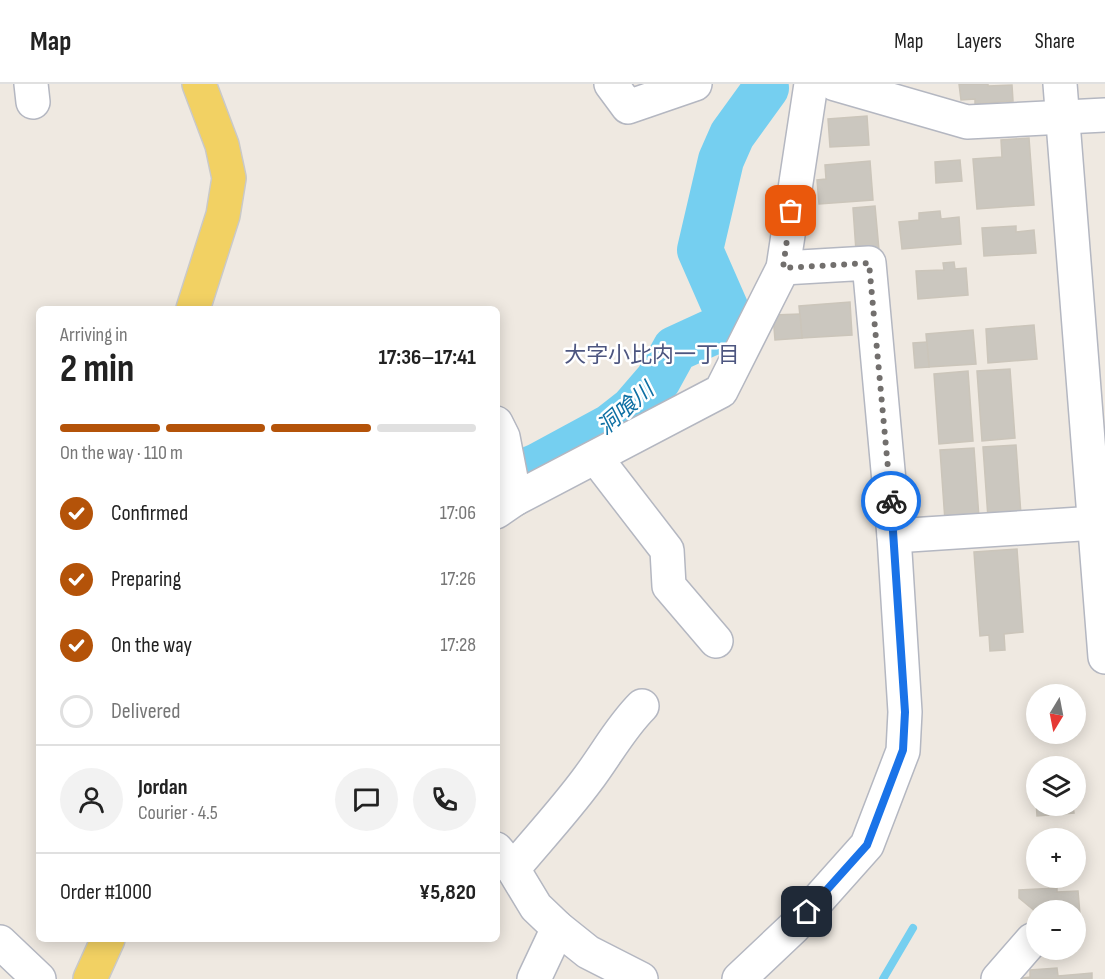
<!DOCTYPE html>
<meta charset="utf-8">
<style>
:root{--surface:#fff;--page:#f2f2f2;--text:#222;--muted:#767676;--line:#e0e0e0;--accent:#b45309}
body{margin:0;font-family:"Sofia Sans Condensed","Noto Sans JP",sans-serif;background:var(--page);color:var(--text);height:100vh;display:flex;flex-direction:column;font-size:22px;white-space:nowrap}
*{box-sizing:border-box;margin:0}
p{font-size:20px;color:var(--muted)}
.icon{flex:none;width:33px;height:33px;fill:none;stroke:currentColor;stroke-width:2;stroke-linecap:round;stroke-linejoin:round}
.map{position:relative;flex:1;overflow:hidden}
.details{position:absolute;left:36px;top:222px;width:464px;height:636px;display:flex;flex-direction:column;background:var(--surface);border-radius:9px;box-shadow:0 3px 15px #0003}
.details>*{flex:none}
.needle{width:39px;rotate:190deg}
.controls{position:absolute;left:1026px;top:600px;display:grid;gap:12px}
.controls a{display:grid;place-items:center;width:60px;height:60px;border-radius:50%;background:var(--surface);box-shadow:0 3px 15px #0003;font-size:30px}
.pin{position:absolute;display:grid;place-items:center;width:51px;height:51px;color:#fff;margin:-26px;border-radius:12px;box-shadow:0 3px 9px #0006}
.courier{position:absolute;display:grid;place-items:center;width:60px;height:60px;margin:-30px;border:4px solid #1a73e8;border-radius:50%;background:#fff;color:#222;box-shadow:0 2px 8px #0007}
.summary em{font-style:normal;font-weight:700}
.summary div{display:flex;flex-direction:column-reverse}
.summary{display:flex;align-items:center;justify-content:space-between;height:102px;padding:0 24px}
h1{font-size:39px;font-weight:700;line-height:45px}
.bar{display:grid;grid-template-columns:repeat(4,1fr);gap:9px 6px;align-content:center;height:72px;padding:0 24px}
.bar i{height:8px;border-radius:4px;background:var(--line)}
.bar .on{background:var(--accent)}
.bar p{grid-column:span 4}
.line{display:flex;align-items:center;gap:15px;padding:0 24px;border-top:2px solid var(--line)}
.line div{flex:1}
.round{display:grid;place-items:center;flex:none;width:63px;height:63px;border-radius:32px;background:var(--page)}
ol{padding:0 24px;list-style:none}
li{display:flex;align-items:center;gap:18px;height:66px}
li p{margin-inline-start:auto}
li .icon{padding:6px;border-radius:50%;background:var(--accent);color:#fff;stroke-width:4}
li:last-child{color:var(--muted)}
li i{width:33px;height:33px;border:3px solid var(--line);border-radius:50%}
header{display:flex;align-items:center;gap:36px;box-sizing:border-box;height:84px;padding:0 30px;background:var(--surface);border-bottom:2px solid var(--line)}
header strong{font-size:28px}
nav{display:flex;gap:33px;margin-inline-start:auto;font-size:21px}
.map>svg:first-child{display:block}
</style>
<header>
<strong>Map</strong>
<nav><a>Map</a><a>Layers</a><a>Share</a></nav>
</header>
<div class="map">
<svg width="1105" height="895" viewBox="0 0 1105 895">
<rect width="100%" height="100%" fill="#efe9e1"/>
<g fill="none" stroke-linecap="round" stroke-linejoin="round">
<path stroke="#75cff0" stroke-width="8" d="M883,895l30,-51"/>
<path stroke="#75cff0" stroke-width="46" d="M496,390h23l19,-8 72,-39 23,-18 25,-29 17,-31 37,-17 15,-1 5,-8 -32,-73 21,-90 11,-25 34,-47"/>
</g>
<g fill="#cbc7bf" stroke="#cbc5ba" stroke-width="1.5">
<path d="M959,0h29v2l24,-1 1,16 -38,3v-5l-14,1z"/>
<path d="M867,32l2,29 -39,2 -2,-28z"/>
<path d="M1029,54l5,67 -57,4 -4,-50 29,-2 -1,-17z"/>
<path d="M960,76l2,21 -26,2 -1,-21z"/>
<path d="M870,77l3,39 -54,4 -2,-24 9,-1 -1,-14z"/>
<path d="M875,122l4,44 -23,1 -3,-43z"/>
<path d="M940,127l1,8 18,-2 2,27 -59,5 -3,-27 20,-2v-7z"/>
<path d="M1016,142v6l18,-2 2,23 -52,3 -2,-28z"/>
<path d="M954,178l1,7 11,-1 2,27 -50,4 -2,-28 28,-1 -1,-7z"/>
<path d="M850,218l2,33 -50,3 -3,-32z"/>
<path d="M800,230l2,24 -27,2 -2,-25z"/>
<path d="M1034,241l3,34 -49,4 -2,-34z"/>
<path d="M973,246l3,34 -47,3 -3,-33z"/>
<path d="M927,258l2,25 -14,1 -2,-25z"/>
<path d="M1010,285l5,69 -33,3 -5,-70z"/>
<path d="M968,287l5,70 -34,3 -5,-70z"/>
<path d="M1016,361l5,70 -33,3 -5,-71z"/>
<path d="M974,364l5,70 -34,3 -5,-71z"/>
<path d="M1017,465l6,83 -19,2 1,16 -15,1 -1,-16 -9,1 -6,-84z"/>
<path d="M1034,686h2v36h37l1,7 -37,3z"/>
<path d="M1057,804v4l21,-1 3,35 -5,1v-17h-40v2l-17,-14v-8z"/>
<path d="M1057,884l1,8 34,-3v6h-76l14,-2v-7z"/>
</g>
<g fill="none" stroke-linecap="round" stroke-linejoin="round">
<defs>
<g id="minor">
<path d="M31,0l2,18"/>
<path d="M611,0l17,23 67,-23"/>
<path d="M835,0l132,38 138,-7"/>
<path d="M1060,0l45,573"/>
<path d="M496,339l7,14 12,62"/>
<path d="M596,374l71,92 2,36 47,55"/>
<path d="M496,428l19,-13 206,-108 62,-123 28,-184"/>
<path d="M894,452l202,-13"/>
<path d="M496,765l17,20 23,38 22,21 30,24 53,27"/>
<path d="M513,785c25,-30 51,-58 74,-89 19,-25 33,-52 55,-74"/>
<path d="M0,858l39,37"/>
<path d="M534,895l24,-51"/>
<path d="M739,895l54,-51 74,-83 36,-94 2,-39 -11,-176 -25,-273 -86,5"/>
<path d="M998,895l34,-39"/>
</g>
<g id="major">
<path d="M193,225l30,-94 6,-37 -7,-33 -23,-61"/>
<path d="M90,895l18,-40"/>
</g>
</defs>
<use href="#minor" stroke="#b4b7c1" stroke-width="36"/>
<use href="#major" stroke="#c9c9c9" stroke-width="36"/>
<use href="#minor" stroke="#fff" stroke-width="33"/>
<use href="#major" stroke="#f2d163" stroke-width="33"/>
</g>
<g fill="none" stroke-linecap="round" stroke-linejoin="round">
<path stroke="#726f6d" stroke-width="6" stroke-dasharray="0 10.8" d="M791,127l-8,57 86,-5 22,238"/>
<path stroke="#1a73e8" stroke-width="8" d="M807,828l60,-67 36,-95 2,-38 -14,-211"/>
</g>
<g text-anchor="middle" stroke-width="5" stroke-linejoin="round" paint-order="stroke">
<g font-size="22" fill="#4d5680" stroke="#fff">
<text x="652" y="278">大字小比内一丁目</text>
</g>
<g font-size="22" font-style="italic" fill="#0d6fa3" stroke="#fff">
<text transform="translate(625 324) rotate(-41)" y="8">洞喰川</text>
</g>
</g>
</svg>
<div class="controls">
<a><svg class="needle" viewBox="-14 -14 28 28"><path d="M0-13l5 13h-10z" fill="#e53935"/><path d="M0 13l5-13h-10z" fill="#767676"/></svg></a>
<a><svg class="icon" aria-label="layers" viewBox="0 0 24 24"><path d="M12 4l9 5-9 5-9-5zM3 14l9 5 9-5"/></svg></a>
<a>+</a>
<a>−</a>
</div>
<div class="pin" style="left:791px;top:127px;background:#ea580c"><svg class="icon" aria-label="bag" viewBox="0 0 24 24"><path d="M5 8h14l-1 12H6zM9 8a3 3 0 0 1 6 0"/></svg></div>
<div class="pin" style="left:807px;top:828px;background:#1f2937"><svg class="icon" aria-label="home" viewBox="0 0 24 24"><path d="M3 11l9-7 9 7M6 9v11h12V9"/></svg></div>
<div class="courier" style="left:891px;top:417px"><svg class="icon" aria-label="bike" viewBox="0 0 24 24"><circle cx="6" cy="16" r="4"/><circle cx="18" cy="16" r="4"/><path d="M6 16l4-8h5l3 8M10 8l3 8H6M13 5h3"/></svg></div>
<section class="details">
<div class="summary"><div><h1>2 min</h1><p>Arriving in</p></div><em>17:36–17:41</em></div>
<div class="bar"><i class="on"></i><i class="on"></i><i class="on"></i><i></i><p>On the way · 110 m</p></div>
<ol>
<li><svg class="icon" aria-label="check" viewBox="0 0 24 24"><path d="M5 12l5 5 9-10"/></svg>Confirmed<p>17:06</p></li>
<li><svg class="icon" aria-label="check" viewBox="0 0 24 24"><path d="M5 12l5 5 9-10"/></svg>Preparing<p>17:26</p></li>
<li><svg class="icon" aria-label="check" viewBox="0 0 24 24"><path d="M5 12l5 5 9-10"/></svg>On the way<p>17:28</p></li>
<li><i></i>Delivered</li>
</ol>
<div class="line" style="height:108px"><a class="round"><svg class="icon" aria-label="person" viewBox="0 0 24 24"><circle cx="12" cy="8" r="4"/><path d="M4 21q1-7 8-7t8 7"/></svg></a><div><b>Jordan</b><p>Courier · 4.5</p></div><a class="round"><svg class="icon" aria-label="chat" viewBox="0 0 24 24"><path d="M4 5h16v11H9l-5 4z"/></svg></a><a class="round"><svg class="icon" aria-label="phone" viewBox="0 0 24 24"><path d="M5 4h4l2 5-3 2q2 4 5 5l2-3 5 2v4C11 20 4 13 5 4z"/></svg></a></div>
<div class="line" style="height:78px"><div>Order #1000</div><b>¥5,820</b></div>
</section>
</div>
